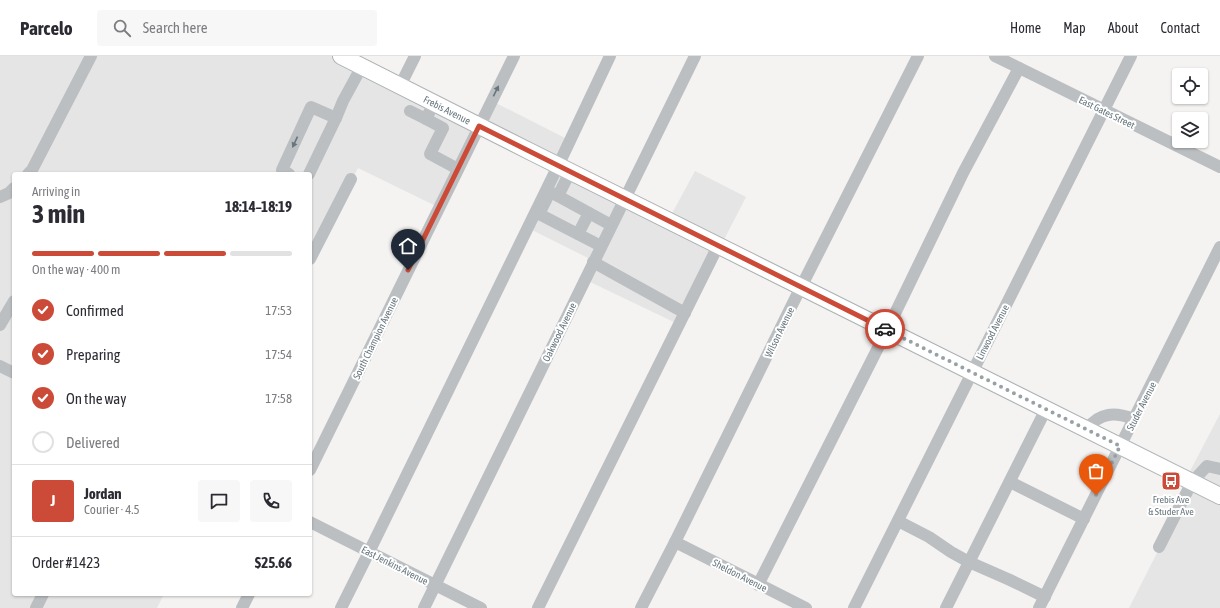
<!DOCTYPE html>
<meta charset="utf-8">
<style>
:root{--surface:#fff;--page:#f7f7f7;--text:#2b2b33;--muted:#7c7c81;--line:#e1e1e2;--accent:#cc4b38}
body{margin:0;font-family:"Asap Condensed",sans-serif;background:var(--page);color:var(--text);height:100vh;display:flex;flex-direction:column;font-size:15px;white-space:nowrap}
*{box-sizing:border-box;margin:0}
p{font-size:13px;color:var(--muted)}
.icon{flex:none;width:22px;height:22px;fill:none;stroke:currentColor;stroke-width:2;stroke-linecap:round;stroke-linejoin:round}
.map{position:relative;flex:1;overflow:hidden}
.drawer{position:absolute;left:12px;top:116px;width:300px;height:424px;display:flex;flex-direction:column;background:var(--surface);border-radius:4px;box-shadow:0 1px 3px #0004}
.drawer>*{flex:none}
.controls{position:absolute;left:1172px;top:12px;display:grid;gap:8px}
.controls a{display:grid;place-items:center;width:36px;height:36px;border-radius:4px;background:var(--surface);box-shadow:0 1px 3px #0004;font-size:20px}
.pin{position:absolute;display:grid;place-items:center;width:34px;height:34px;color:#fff;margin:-41px -17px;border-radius:50% 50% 50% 0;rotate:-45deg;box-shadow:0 0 4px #0007}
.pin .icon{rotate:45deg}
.courier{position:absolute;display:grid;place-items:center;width:40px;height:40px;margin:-20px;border:3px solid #cc4b38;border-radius:50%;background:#fff;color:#222;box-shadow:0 1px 5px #0007}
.head em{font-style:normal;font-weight:700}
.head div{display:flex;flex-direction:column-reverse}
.head{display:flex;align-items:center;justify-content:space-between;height:68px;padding:0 20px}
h1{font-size:26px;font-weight:700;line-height:30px}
.bar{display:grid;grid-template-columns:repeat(4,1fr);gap:6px 4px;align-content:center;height:48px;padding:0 20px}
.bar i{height:5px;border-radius:3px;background:var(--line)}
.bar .selected{background:var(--accent)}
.bar p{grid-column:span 4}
.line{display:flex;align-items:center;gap:10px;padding:0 20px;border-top:1px solid var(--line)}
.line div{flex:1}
.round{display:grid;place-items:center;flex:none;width:42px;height:42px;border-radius:4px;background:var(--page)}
ol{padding:0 20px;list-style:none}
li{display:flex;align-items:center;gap:12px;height:44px}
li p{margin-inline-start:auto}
li .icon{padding:4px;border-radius:50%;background:var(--accent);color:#fff;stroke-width:4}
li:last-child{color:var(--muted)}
li i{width:22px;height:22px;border:2px solid var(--line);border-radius:50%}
header{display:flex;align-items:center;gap:24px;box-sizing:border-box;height:56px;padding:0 20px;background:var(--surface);border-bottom:1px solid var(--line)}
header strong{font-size:19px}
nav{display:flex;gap:22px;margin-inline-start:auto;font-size:14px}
.search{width:280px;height:36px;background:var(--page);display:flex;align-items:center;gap:10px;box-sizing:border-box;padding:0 14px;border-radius:4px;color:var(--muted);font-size:15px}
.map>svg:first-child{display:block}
</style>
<header>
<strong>Parcelo</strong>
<div class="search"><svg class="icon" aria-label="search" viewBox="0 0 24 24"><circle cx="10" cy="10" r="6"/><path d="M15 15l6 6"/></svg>Search here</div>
<nav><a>Home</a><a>Map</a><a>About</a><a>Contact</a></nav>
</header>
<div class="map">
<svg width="1220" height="552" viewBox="0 0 1220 552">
<rect width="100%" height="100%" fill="#f4f3f1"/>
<g fill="#e4e5e4">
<path d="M0,0h342l136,68 12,-24 79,40 -11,23 111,56 26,-48 51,26 -66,128 -96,-46 10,-18 -68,-34 30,-61 -78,-39 -40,80 -80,-39 -48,95v-89h-296v420h150l-7,14h-157z"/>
<path d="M1220,358v194h-91l57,-112 1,-19z"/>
</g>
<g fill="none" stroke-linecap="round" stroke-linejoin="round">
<defs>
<g id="major">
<path id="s1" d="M341,0l190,96 689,344"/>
</g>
</defs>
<use href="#major" stroke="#adb2b4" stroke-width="18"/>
<g stroke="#bbbfc2" stroke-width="12">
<path d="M995,0l225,111"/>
<path d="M400,30l15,-30"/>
<path d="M410,55l16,8 8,-16"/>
<path d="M426,63l17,9 -13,26 28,15"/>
<path d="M570,116l-12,24 -8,-4 -11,22 62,32"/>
<path d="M28,118l4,-4 59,-114"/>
<path d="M289,118l-7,-4 29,-63 25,11 7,-17 19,-35"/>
<path d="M309,118l27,-56"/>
<path d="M558,140l53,29"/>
<path d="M0,141l9,-4 5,-5"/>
<path d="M578,178l11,-21"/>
<path d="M310,203l41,-80"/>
<path d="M593,206l92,51"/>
<path d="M0,269l14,-24"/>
<path d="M0,310l14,7"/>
<path d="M1087,373c13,-17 28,-17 47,-10"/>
<path d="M310,414l204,-414"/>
<path d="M1010,426l74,37"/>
<path d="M898,465l31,16 22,15 18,10 41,18 35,17"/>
<path d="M310,466l171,86"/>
<path d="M675,486l131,66"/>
<path d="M1159,491l33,-65 15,-16 13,3"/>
<path d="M758,529l129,-255 76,-157 56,-105"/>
<path d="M36,552l7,-14"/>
<path d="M242,552l7,-14"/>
<path d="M341,552l28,-56 189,-386 52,-110"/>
<path d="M424,552l271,-552"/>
<path d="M538,552l180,-362"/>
<path d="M641,552l34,-66 119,-241 124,-245"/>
<path d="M854,552l277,-552"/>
<path d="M946,552l100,-199"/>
<path d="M1039,552l181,-361"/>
</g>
<use href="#major" stroke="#fff" stroke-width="16"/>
</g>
<defs><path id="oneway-solid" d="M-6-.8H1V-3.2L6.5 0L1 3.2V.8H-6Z"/></defs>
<g fill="#67767e">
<use href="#oneway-solid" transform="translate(496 35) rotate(-64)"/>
<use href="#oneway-solid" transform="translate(295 86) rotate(115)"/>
</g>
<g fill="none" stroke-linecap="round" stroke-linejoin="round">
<path stroke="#98a2a6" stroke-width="4" stroke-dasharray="0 7.2" d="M885,273l235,117 -24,49"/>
<path stroke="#cc4b38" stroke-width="5" d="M408,214l71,-144 406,203"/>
</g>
<defs>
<symbol id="bus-square" viewBox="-11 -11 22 22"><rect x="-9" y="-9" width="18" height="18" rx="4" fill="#cc4b38" stroke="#fff"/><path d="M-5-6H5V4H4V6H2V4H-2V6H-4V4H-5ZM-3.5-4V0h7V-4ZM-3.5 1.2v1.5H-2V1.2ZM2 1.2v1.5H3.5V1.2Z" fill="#fff"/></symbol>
</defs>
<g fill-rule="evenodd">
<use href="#bus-square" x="1160" y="414" width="22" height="22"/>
</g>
<g text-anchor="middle" stroke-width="4" stroke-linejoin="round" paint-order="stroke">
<g font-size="10" fill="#67767e" stroke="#fff">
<text dy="4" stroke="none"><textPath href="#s1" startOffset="119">Frebis Avenue</textPath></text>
<text transform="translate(1107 56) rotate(26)" y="4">East Gates Street</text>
<text transform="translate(559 276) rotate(-64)" y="4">Oakwood Avenue</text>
<text transform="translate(779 276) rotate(-64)" y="4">Wilson Avenue</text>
<text transform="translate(992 276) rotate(-63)" y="4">Linwood Avenue</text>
<text transform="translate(375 282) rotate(-64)" y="4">South Champion Avenue</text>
<text transform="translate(1141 350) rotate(-63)" y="4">Studer Avenue</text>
<text transform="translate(395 509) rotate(27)" y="4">East Jenkins Avenue</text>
<text transform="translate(740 519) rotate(27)" y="4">Sheldon Avenue</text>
</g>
<g font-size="10" fill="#67767e" stroke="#fff">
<text x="1171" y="447">Frebis Ave<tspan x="1171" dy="12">&amp; Studer Ave</tspan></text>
</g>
</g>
</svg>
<div class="controls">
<a><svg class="icon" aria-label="locate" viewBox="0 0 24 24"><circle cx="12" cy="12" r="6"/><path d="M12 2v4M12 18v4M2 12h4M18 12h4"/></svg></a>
<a><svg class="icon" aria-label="layers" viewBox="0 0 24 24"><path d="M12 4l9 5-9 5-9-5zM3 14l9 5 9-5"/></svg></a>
</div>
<div class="pin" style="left:1096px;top:439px;background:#ea580c"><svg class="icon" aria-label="bag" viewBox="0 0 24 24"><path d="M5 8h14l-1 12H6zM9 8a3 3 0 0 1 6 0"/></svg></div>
<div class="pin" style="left:408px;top:214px;background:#1f2937"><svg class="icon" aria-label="home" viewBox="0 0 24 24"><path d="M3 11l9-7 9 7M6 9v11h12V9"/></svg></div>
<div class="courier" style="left:885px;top:273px"><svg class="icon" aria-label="car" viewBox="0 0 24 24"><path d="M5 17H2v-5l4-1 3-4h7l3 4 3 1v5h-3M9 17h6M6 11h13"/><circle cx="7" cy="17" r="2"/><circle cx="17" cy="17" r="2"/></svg></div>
<section class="drawer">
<div class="head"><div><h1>3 min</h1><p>Arriving in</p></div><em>18:14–18:19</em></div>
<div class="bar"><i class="selected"></i><i class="selected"></i><i class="selected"></i><i></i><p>On the way · 400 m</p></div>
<ol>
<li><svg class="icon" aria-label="check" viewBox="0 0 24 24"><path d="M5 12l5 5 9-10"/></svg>Confirmed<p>17:53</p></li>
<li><svg class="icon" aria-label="check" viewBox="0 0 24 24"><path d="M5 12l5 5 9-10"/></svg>Preparing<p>17:54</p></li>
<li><svg class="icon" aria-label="check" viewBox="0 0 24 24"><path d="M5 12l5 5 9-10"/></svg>On the way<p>17:58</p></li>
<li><i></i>Delivered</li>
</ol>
<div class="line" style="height:72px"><b class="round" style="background:var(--accent);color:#fff">J</b><div><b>Jordan</b><p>Courier · 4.5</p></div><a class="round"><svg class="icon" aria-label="chat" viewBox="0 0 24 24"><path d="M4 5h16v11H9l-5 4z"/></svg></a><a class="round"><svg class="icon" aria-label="phone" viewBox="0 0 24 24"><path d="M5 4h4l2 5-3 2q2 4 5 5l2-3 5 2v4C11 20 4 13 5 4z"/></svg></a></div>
<div class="line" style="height:52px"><div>Order #1423</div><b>$25.66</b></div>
</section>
</div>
